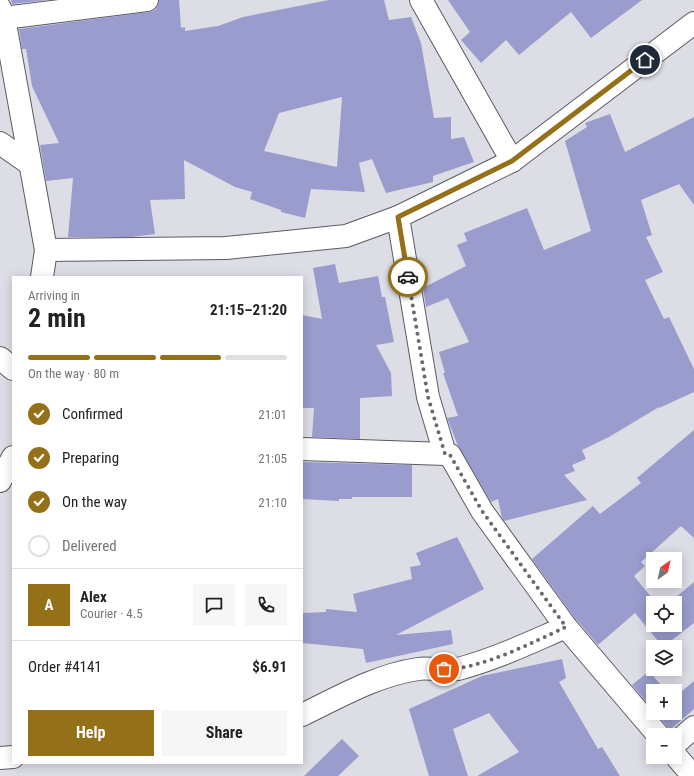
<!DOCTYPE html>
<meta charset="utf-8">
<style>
:root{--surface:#fff;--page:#f6f6f6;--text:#222;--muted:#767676;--line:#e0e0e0;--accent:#947119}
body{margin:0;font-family:"Roboto Condensed",sans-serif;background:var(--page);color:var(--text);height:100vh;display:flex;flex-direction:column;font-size:15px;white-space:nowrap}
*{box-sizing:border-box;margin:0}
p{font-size:13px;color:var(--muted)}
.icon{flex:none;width:22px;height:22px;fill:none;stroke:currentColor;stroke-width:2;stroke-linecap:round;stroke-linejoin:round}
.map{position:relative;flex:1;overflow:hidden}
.drawer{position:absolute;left:12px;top:276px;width:291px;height:488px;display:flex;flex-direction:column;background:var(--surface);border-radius:0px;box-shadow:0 2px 10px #0003}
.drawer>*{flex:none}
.needle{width:26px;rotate:33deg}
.fabs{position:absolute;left:646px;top:552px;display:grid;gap:8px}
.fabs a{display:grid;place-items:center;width:36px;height:36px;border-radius:0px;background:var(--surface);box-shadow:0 2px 10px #0003;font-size:20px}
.pin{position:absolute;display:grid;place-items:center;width:34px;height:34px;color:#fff;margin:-17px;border:2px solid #fff;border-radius:50%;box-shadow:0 1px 4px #0007}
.courier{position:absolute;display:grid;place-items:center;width:40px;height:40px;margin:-20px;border:3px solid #947119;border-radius:50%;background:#fff;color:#222;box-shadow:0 1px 5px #0007}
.summary em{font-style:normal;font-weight:700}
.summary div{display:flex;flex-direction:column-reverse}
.summary{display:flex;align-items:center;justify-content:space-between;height:68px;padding:0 16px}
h1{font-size:26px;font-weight:700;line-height:30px}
.bar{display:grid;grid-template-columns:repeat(4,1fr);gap:6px 4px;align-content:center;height:48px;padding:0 16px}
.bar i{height:5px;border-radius:3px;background:var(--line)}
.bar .current{background:var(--accent)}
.bar p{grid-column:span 4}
.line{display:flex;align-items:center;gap:10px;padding:0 16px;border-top:1px solid var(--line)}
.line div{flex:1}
.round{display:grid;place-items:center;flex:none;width:42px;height:42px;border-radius:0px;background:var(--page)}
ol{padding:0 16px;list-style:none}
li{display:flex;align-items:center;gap:12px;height:44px}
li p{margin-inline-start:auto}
li .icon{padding:4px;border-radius:50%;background:var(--accent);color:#fff;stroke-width:4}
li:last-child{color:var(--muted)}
li i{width:22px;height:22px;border:2px solid var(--line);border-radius:50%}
.action{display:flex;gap:8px;margin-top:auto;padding:8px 16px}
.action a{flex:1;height:46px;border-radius:0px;background:var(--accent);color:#fff;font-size:16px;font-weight:700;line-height:46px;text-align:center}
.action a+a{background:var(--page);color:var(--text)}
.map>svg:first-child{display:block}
</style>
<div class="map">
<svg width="694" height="776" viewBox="0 0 694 776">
<rect width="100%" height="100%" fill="#dddde6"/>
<g fill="#999ccc" fill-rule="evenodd">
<path d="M11,0h36l-35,4z"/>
<path d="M159,0h20l2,28 4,-1v4l33,-5 25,-9 86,-17h55l5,20 22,-3 10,26 13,75 17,-1v22l13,-2 10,25 -41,14v6l-47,11 -14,-34 -13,4 6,29 -54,-3 -6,29 -24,-6v-2l-31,-11 2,-7 -17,-5 -51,-27 1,39 -35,1 5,34 -23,3h-64l5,-59 -27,3 -6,-36 19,-2 -27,-57 -6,-37h-4l-3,-20 130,-17 6,-2 3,-5zM342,97l-5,70 -73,-16 15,-38z"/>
<path d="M448,0h194l-51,38 -20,-26 -52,43 -13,-15 -25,23 -20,-23 9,-8z"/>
<path d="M610,114l15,38 69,-35v88l-15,-21 -38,16 11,35 -6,2 17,35 -18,8 19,39 5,-2 25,52v23l-35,16v-1l-50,30 -27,13 4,9 -14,6 3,6 -11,4 23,25 -83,21 -2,-3 -4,-19 -7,3 -33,-56 -11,-28 11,-2 -15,-43h2l-6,-21 30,-10 -21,-44 -22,9 -3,-19 43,-22 -9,-21 10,-4 -3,-8 63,-25 17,42 47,-19 -26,-90 22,-14 -2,-4z"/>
<path d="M335,264l4,19 39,-7 4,21h3l9,45 -18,3 15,28 1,23 -32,2v41l-48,-2 2,-29h-12v-93l20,4 -9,-51z"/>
<path d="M694,430v108l-13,-12 -40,36 4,4 -11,10 22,27h-3v22h22v-22h-6l25,-21v41l-31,24 -28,-34 -37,32 -24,-28 -42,-58 61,-53 7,8 41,-31 -4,-5z"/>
<path d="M302,462l110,3v32h-60v2h-13v2l-37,-2z"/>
<path d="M457,537l27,52 -88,46 55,-5 2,14 -87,19 -3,-14 -61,-6v-30l24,-1v-3l31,3 -4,-18 59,-15 -2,-12 11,-2 -5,-12z"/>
<path d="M562,659l4,19 -7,4 39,67 4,-2 18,29h-143l42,-24 -30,-39 -36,16 15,47h-39l-20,-67 73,-33z"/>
<path d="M649,671l17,20h-13v19l-21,-25z"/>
<path d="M694,681v28l-24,21 -14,-17h19v-16z"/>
<path d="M342,739l17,17 -21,20h-34z"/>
</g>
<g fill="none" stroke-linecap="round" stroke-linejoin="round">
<defs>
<g id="minor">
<path d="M421,0l91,161"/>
<path d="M0,8l4,10 42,232 -4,27"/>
<path d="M4,18l143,-18"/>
<path d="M0,143l30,21"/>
<path d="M398,217l30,180 17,57 5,1 32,56 84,116 92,108"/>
<path d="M46,250l180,-2 120,-12 52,-19 114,-56 182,-138"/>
<path d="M0,358l13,11"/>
<path d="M302,449l143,5"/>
<path d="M0,481l13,-24"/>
<path d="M302,715c37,-18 75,-40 116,-46 13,-2 27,3 40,0 38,-10 73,-27 108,-42"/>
<path d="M675,744l19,-17"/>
<path d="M675,755l18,21"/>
<path d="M0,758l13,-1"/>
</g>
</defs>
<use href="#minor" stroke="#5a5b63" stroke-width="24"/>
<use href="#minor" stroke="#fff" stroke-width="22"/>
</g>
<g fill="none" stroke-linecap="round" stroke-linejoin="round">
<path stroke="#69696e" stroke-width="4" stroke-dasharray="0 7.2" d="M408,277l20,120 17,57 5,1 32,56 84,116c-33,15 -86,43 -122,42"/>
<path stroke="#947119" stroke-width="5" d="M408,277l-10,-60 114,-56 133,-101"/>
</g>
</svg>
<div class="fabs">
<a><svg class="needle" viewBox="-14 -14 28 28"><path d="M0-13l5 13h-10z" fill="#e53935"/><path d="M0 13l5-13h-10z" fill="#767676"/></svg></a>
<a><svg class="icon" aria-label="locate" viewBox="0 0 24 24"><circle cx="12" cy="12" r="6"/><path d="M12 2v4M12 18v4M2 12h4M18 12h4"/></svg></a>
<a><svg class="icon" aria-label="layers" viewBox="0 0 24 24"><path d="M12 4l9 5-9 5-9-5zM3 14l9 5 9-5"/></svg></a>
<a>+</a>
<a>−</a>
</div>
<div class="pin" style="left:444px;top:669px;background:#ea580c"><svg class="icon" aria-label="bag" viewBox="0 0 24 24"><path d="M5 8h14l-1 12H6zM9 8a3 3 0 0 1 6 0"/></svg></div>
<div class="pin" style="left:645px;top:60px;background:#1f2937"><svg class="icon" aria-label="home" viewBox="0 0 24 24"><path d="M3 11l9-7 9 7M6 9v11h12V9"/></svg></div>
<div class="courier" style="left:408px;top:277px"><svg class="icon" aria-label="car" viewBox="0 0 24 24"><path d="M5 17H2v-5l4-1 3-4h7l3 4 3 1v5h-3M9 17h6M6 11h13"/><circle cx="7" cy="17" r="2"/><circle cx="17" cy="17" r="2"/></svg></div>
<section class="drawer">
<div class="summary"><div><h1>2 min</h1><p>Arriving in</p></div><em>21:15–21:20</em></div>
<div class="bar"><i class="current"></i><i class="current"></i><i class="current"></i><i></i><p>On the way · 80 m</p></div>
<ol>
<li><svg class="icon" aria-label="check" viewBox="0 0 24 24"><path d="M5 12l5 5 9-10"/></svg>Confirmed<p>21:01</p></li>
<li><svg class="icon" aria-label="check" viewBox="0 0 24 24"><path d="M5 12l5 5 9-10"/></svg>Preparing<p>21:05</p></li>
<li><svg class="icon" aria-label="check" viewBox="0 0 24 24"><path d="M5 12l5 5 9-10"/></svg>On the way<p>21:10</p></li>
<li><i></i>Delivered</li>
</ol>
<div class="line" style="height:72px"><b class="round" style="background:var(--accent);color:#fff">A</b><div><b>Alex</b><p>Courier · 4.5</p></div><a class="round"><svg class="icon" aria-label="chat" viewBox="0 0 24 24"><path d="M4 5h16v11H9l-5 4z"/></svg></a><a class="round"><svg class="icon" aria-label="phone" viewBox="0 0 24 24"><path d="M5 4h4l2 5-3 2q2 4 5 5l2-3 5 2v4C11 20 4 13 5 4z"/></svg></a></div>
<div class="line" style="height:52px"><div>Order #4141</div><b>$6.91</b></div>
<div class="action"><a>Help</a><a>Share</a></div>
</section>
</div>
